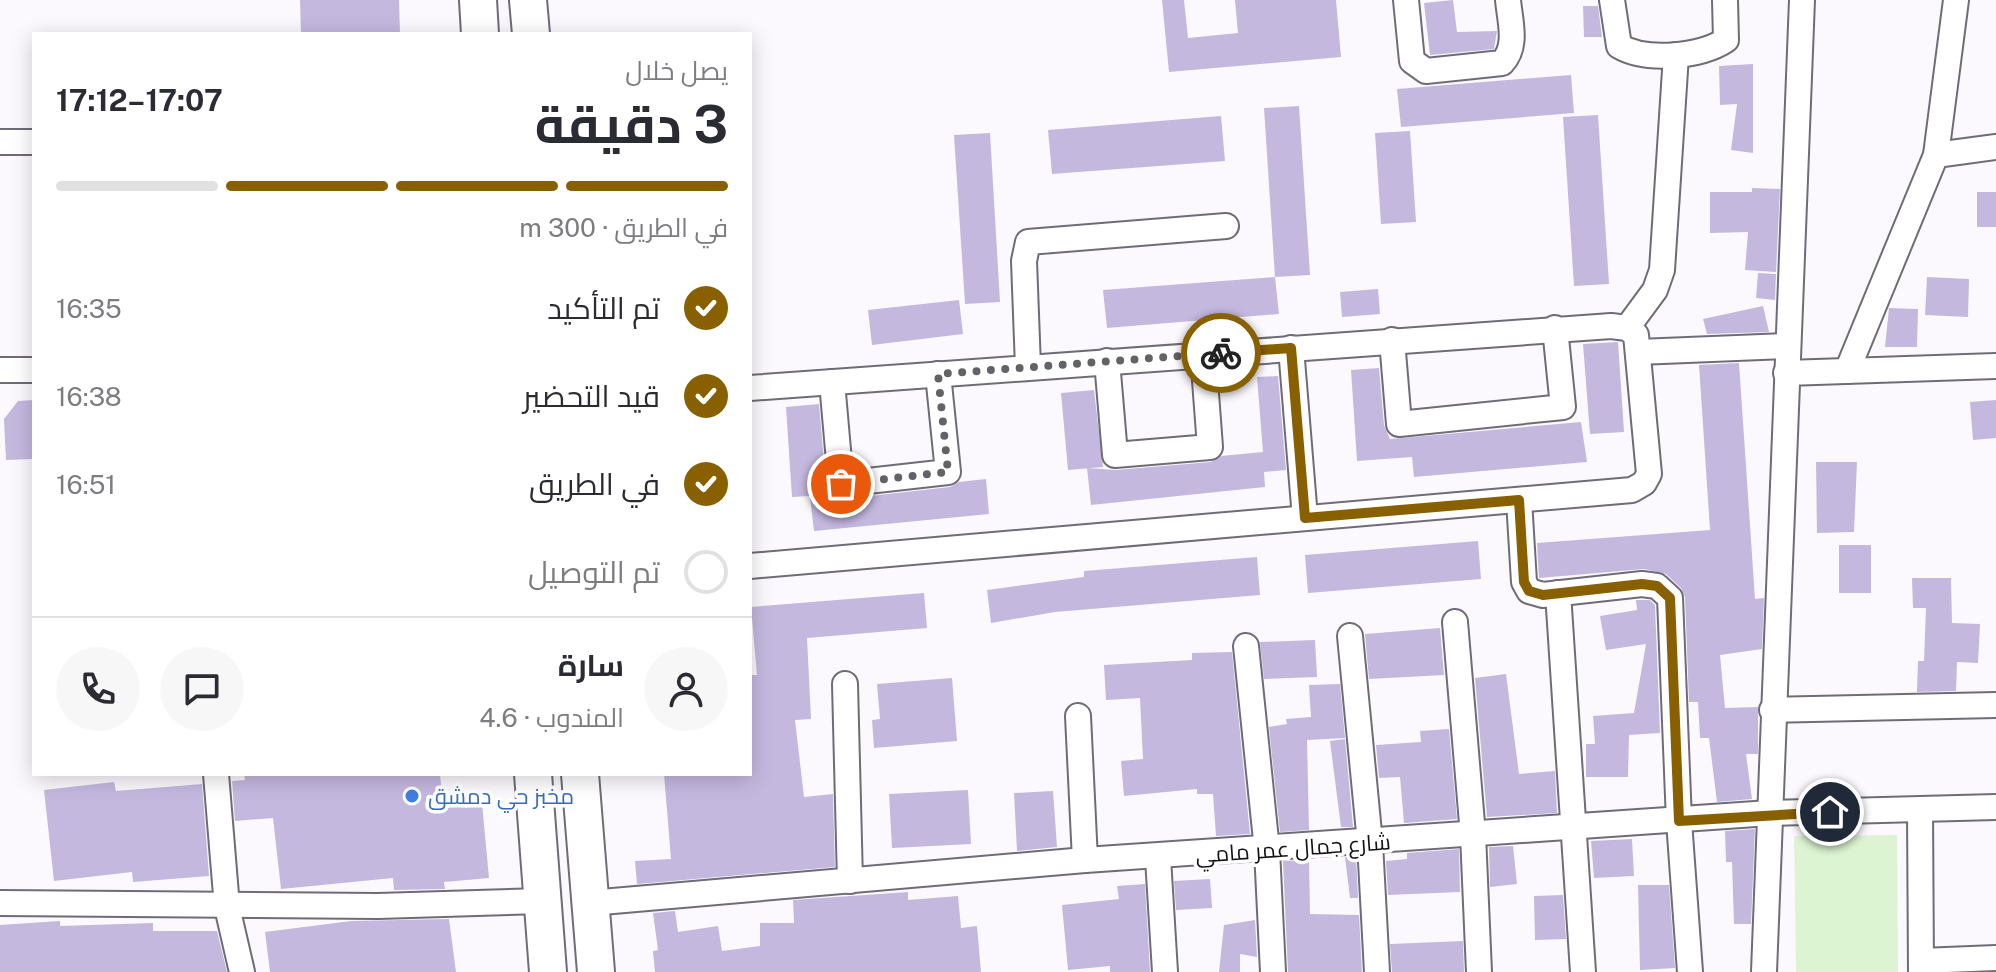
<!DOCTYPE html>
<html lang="ar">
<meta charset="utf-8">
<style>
:root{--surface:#fff;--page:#f7f7f7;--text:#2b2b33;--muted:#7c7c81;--line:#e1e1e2;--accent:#896000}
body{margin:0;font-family:"Public Sans",Cairo,sans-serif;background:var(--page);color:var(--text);direction:rtl;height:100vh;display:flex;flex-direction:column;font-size:30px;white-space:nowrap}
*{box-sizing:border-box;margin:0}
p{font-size:26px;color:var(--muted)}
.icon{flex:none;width:44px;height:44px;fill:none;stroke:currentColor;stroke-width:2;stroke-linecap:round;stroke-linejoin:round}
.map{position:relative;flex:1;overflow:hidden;direction:ltr}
.side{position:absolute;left:32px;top:32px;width:720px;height:744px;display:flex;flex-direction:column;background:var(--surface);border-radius:0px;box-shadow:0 4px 20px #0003;direction:rtl}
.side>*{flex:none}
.pin{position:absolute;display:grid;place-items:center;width:68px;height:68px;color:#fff;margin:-34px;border:4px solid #fff;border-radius:50%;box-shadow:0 2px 8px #0007}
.courier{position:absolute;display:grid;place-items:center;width:80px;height:80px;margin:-40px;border:6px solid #896000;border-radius:50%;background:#fff;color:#222;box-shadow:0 2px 10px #0007}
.headline em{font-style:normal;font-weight:700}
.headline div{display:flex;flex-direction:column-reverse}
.headline{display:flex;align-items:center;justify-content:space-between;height:136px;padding:0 24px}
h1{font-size:52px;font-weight:700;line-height:60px}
.bar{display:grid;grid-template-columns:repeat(4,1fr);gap:12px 8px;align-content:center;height:96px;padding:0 24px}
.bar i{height:10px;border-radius:6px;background:var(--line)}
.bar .current{background:var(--accent)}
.bar p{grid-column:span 4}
.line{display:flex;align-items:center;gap:20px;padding:0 24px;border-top:2px solid var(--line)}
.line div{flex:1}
.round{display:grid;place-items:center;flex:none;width:84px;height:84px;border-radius:42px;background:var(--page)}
ol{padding:0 24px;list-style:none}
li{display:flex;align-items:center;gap:24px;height:88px}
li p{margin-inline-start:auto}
li .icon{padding:8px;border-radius:50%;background:var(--accent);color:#fff;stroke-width:4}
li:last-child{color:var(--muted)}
li i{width:44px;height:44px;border:4px solid var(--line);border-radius:50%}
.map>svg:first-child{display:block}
</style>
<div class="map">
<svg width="1996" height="972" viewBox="0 0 1996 972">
<rect width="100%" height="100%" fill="#fbf9fe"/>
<path fill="#dcf4d2" d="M1897,835l1,137h-102l-2,-136z"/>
<g fill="#c4b8df">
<path d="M300,0h99l1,34h-99z"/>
<path d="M1162,0h22l4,38 50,-5 -3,-33h101l5,57 -172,15z"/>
<path d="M1453,0l4,32 40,-1 -3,18 -64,6 -6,-52z"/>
<path d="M1583,6h15l4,31h-18z"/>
<path d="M1753,64v89l-22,-3 6,-46 -17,1 -1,-39z"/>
<path d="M1571,75l3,38 -173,14 -4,-38z"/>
<path d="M1299,106l11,169 -35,2 -11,-169z"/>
<path d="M1598,115l11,169 -35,2 -11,-169z"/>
<path d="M1221,116l4,45 -173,13 -4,-44z"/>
<path d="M1410,131l6,91 -35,2 -6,-91z"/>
<path d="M990,133l10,169 -35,2 -11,-169z"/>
<path d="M1752,188l28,1 -4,83 -31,-2 3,-38 -38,1v-41h42z"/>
<rect x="1977" y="192" width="19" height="35"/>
<path d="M1758,273l18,1 -1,26 -19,-2z"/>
<path d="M1275,277l4,37 -172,14 -4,-38z"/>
<path d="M1927,277l42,2 -1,38 -43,-2z"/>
<path d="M1378,289l2,25 -38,3 -2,-25z"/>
<path d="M959,300l4,34 -91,11 -4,-35z"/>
<path d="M1763,306l6,26 -62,2 -4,-15z"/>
<path d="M1889,308l29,1 -1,38h-32z"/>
<path d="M1618,342l6,90 -34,2 -7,-90z"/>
<path d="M1739,363l16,236 9,-1 -2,51 -42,6 5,53 33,-1v47h-12l6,45 -35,3 -8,-64h-9l-2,-36h-9l-4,-105 -4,-9 -15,-14 -22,-5 -105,9 -2,-35 173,-13 -11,-165z"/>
<path d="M1379,368l5,57 6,14 191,-17 6,40 -173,15 -2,-20 -55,4 -6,-91z"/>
<path d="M1278,376l8,94 -22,2 1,15 -174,18 -4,-37 29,2 95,-8 10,-6 42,-4 -6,-75z"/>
<path d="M1094,390l9,77 -35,3 -7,-77z"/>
<path d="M34,400v59l-28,1 -2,-41 14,-18z"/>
<path d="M1996,400v38l-23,2 -3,-38z"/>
<path d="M819,404l8,91 -35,2 -6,-90z"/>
<path d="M1816,462h41l-3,70 -37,1z"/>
<path d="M986,479l3,35 -175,17 -4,-34 21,-2 12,4 107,-12 9,-5z"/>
<path d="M1478,541l3,38 -173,14 -3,-38z"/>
<rect x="1839" y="545" width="32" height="48"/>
<path d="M1257,557l3,38 -205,17 -64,11 -4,-33 97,-13v-6z"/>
<path d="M1912,578h39l1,45 28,1 -2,39 -21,-1 -1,29 -39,1 1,-31h6l2,-53h-13z"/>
<path d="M924,593l3,35 -120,10 4,81 -16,1 9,77 29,-3 2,73 -198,17 -2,-23 36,-2 -7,-85h86v-99h7l-6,-68z"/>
<path d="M1636,600h14l5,5 5,128 -31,2 -1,42h-42v-33h9l-2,-28 41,-3 12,-69 -40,6 -6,-34 37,-6z"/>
<path d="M1440,628l4,47 -75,4 -4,-45z"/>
<path d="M1315,640l2,37 -53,2 -4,-37z"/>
<path d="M1232,652l18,182 -34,2 -3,-42h-16v-5l-73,7 -3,-35 22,-2 -3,-61 -34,2 -2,-35 88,-5v-7z"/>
<path d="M1506,674l13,100 36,-3 2,42 -70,4 -12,-139z"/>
<path d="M952,678l5,63 -83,7 -2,-28 8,-1 -3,-35z"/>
<path d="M1340,684l5,54 -38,2 2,90 -29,2 -11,-105 18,-3 -1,-5 25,-2 -2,-32z"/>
<path d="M1449,729l8,90 -53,4 -4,-46 -21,1 -3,-33 45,-3 -1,-11z"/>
<path d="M1345,739l8,88h-12l-11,-86z"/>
<path d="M244,774h196l3,32 39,-3 7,75 -45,4 1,7 -51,1 -1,-12 -112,11 -8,-71 -38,3 -3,-40 13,-1z"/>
<path d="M114,782l2,9 86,-7 7,92 -76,6 -1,-10 -78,9 -10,-91z"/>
<path d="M968,790l3,54 -79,4 -3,-54z"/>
<path d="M1053,791l4,56 -40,4 -3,-58z"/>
<path d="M1755,829l-4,95h-17l-2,-62h-6l-1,-31z"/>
<path d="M1632,839l2,37 -40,2 -3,-37z"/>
<path d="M1513,846l4,38 -27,3 -1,-40z"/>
<path d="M1459,849l1,43 -72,3 -2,-34 21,-2v-6z"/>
<path d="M1356,856l2,42h-8l-5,-41z"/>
<path d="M1309,860l1,54 49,1 3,57h-74l-5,-111z"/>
<path d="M1210,879l2,29 -36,2 -2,-29z"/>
<path d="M1145,884l5,88h-40v-6l-42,4 -6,-65 57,-6 -2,-13z"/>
<path d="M1638,885h31l6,83 -35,2z"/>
<path d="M908,892v8l50,-4 3,32 16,-2 4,46h-326l-2,-21 5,-1 -5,-37 22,-2 3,21 40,-6 4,25 38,-5v-23h34l-1,-23z"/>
<path d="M1563,895l3,44 -31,1 -1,-44z"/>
<path d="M449,919l7,53h-186l-5,-40 86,-11z"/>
<path d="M1255,920l2,37 -17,-3v18h-21l5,-47z"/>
<path d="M60,921v5l93,-3v8h64l10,41h-227v-47z"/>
<path d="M1463,941l1,31h-72l-2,-28z"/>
</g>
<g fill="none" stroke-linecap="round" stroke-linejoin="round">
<defs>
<g id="minor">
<path d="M1406,0l6,61 14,10 76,-8c16,-17 8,-41 6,-63"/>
<path d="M1612,0l7,46c27,16 81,11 107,-6l-1,-40"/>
<path d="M0,142h34"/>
<path d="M1936,155l20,-155"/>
<path d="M1627,328l28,-38 7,-20 14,-215"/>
<path d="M1392,340l7,84 164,-17 -8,-79"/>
<path d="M1291,348l14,170"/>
<path d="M1638,352l148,-6"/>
<path d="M1107,361l8,94 95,-8 -7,-93"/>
<path d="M1028,367l-4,-106 4,-19 198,-16"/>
<path d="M0,370h34"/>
<path d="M1847,371l89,-216 60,-8"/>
<path d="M1786,373l210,-7"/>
<path d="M832,382l9,102 107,-12 -10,-98"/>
<path d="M750,388l861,-62 16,2 9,7 13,139 -5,9 -12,7 -882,76"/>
<path d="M1519,500l5,82 5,9 14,4 99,-11 15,2 13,12 9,223 11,151"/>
<path d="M1558,593l25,379"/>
<path d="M1455,622l18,213 6,137"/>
<path d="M1350,636l20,207 7,129"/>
<path d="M1246,646l21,204 6,122"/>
<path d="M845,684l5,197"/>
<path d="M1772,710l224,-5"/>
<path d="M1078,716l7,144"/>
<path d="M216,774l11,133 15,65"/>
<path d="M1920,810l1,162"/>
<path d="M1158,858l7,114"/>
<path d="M0,903l378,3 164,-5"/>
<path d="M590,903l495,-43 685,-47 226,-6"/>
<path d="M1921,961l75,-3"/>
<path d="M1764,972l38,-972"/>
</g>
<g id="highway">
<path d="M478,0l2,34"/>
<path d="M528,0l3,34"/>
<path d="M533,774l15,198"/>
<path d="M580,774l16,198"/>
</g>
</defs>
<use href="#minor" stroke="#6f6c77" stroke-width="28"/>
<use href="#highway" stroke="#6f6c77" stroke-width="40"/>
<use href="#minor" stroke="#fff" stroke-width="24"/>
<use href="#highway" stroke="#fff" stroke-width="36"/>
</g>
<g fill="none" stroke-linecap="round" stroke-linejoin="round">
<path stroke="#646267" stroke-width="8" stroke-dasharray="0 14.4" d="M841,484l107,-12 -10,-98 283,-21"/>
<path stroke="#896000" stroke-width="10" d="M1221,353l70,-5 14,170 214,-18 5,82 5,9 14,4 99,-11 15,2 13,12 9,223 151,-9"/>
</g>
<circle fill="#3f7fe0" stroke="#fff" stroke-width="3" cx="412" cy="796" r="8"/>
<g text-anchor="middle" stroke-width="7" stroke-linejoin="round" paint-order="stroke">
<g font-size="22" fill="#366cbe" stroke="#fff" text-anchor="start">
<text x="428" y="804">مخبز حي دمشق</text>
</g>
<g font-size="22" fill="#121115" stroke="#fff">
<text transform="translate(1293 848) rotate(-4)" y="8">شارع جمال عمر مامي</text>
</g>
</g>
</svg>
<div class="pin" style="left:841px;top:484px;background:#ea580c"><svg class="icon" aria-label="bag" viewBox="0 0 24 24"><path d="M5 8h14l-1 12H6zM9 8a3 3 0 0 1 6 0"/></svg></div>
<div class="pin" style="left:1830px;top:812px;background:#1f2937"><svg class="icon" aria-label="home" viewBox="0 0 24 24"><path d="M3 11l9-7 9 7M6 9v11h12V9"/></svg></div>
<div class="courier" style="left:1221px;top:353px"><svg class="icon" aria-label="bike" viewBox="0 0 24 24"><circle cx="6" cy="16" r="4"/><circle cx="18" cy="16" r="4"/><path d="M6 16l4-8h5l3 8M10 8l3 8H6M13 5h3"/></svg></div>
<section class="side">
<div class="headline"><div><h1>3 دقيقة</h1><p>يصل خلال</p></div><em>17:07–17:12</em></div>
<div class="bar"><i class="current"></i><i class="current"></i><i class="current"></i><i></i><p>في الطريق · 300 m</p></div>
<ol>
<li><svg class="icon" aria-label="check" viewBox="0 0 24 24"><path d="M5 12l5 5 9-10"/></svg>تم التأكيد<p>16:35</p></li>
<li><svg class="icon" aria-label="check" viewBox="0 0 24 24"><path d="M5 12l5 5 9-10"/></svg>قيد التحضير<p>16:38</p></li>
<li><svg class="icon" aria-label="check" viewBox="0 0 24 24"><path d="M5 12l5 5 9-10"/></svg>في الطريق<p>16:51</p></li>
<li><i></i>تم التوصيل</li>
</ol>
<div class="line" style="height:144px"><a class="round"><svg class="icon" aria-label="person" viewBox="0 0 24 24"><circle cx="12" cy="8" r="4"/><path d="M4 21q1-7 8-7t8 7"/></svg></a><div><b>سارة</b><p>المندوب · 4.6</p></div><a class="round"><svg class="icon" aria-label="chat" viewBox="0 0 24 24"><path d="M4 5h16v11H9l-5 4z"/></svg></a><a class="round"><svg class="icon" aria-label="phone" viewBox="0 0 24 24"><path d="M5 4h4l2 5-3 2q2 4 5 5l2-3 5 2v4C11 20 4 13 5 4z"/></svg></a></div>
</section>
</div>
